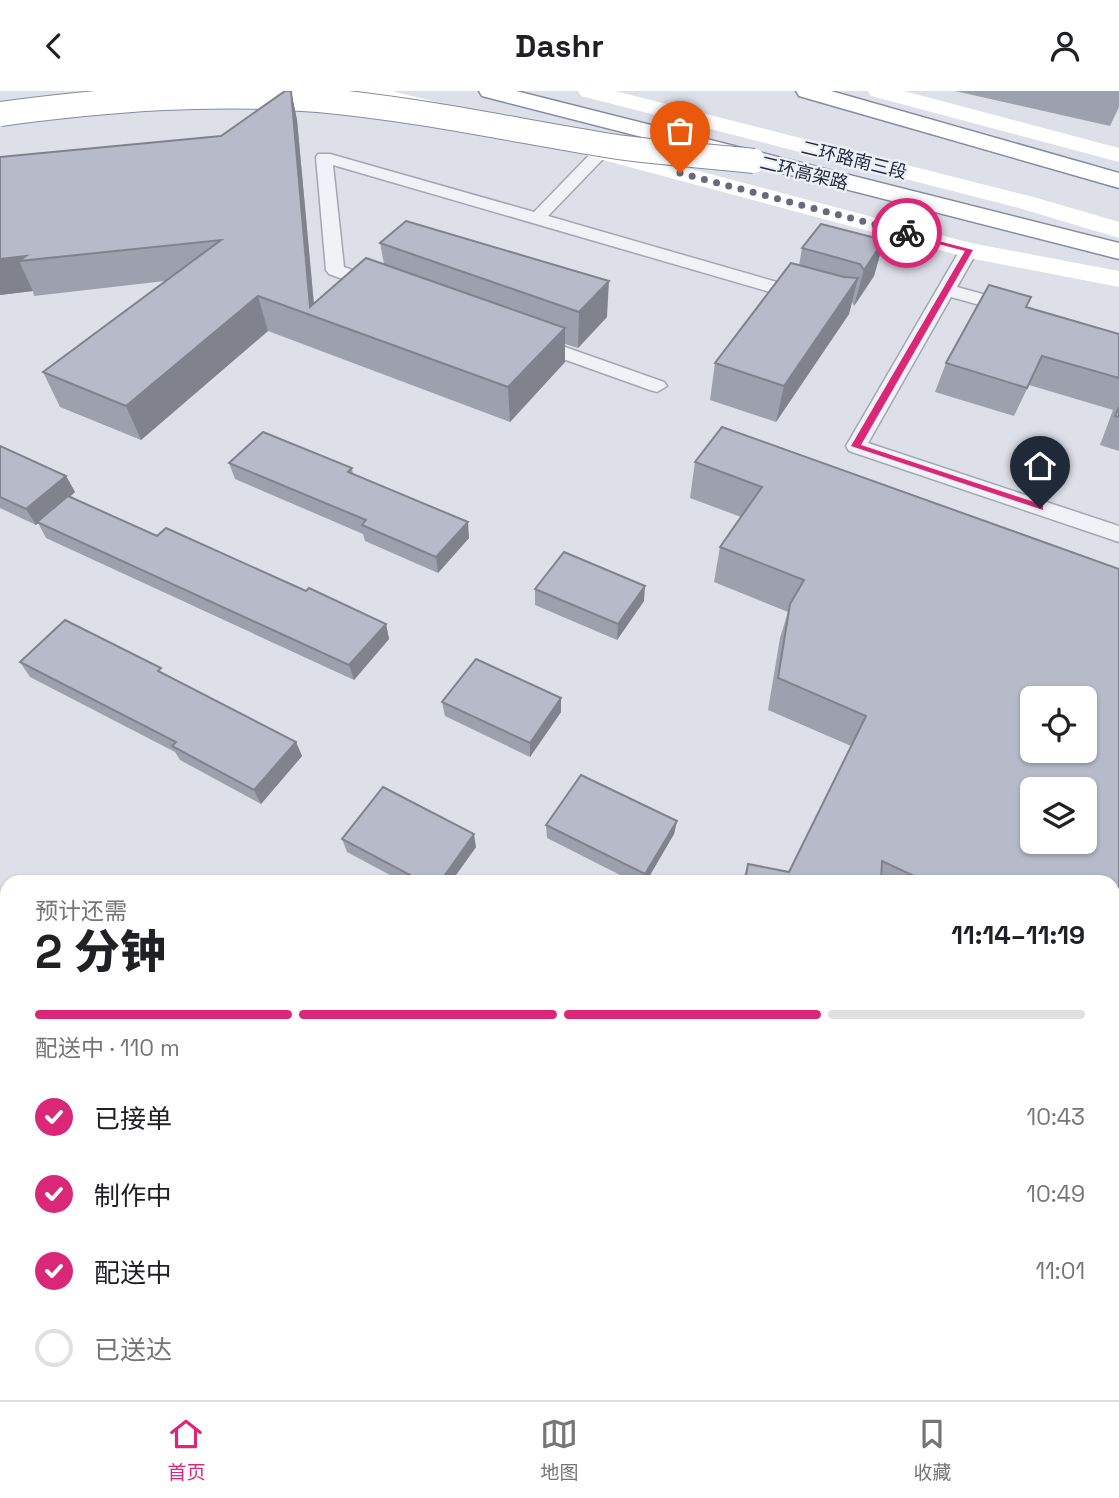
<!DOCTYPE html>
<html lang="zh">
<meta charset="utf-8">
<style>
:root{--surface:#fff;--page:#f2f2f2;--text:#202124;--muted:#757577;--line:#e0e0e0;--accent:#db2777}
body{margin:0;font-family:"Space Grotesk","Noto Sans SC",sans-serif;background:var(--page);color:var(--text);height:100vh;display:flex;flex-direction:column;font-size:26px;white-space:nowrap}
*{box-sizing:border-box;margin:0}
p{font-size:23px;color:var(--muted)}
.icon{flex:none;width:38px;height:38px;fill:none;stroke:currentColor;stroke-width:2;stroke-linecap:round;stroke-linejoin:round}
.map{position:relative;flex:1;overflow:hidden}
.drawer{position:absolute;left:0px;top:784px;width:1120px;height:525px;display:flex;flex-direction:column;background:var(--surface);border-radius:21px 21px 0 0;box-shadow:0 2px 5px #0004}
.drawer>*{flex:none}
.tools{position:absolute;left:1020px;top:595px;display:grid;gap:14px}
.tools a{display:grid;place-items:center;width:77px;height:77px;border-radius:10px;background:var(--surface);box-shadow:0 2px 5px #0004;font-size:35px}
.pin{position:absolute;display:grid;place-items:center;width:60px;height:60px;color:#fff;margin:-72px -30px;border-radius:50% 50% 50% 0;rotate:-45deg;box-shadow:0 0 7px #0007}
.pin .icon{rotate:45deg}
.courier{position:absolute;display:grid;place-items:center;width:70px;height:70px;margin:-35px;border:5px solid #db2777;border-radius:50%;background:#fff;color:#222;box-shadow:0 2px 9px #0007}
.headline em{font-style:normal;font-weight:800}
.headline div{display:flex;flex-direction:column-reverse}
.headline{display:flex;align-items:center;justify-content:space-between;height:119px;padding:0 35px}
h1{font-size:46px;font-weight:800;line-height:52px}
.bar{display:grid;grid-template-columns:repeat(4,1fr);gap:10px 7px;align-content:center;height:84px;padding:0 35px}
.bar i{height:9px;border-radius:5px;background:var(--line)}
.bar .selected{background:var(--accent)}
.bar p{grid-column:span 4}
ol{padding:0 35px;list-style:none}
li{display:flex;align-items:center;gap:21px;height:77px}
li p{margin-inline-start:auto}
li .icon{padding:7px;border-radius:50%;background:var(--accent);color:#fff;stroke-width:4}
li:last-child{color:var(--muted)}
li i{width:38px;height:38px;border:4px solid var(--line);border-radius:50%}
header{display:flex;justify-content:space-between;align-items:center;height:91px;padding:0 35px;background:var(--surface);font-size:32px;font-weight:800}
.tabs{display:flex;justify-content:space-around;align-items:center;height:98px;border-top:2px solid var(--line);background:var(--surface);font-size:19px;color:var(--muted)}
.tabs a{display:grid;justify-items:center;gap:4px}
.tabs .selected{color:var(--accent)}
.map>svg:first-child{display:block}
</style>
<header><svg class="icon" aria-label="back" viewBox="0 0 24 24"><path d="M15 5l-7 7 7 7"/></svg>Dashr<svg class="icon" aria-label="person" viewBox="0 0 24 24"><circle cx="12" cy="8" r="4"/><path d="M4 21q1-7 8-7t8 7"/></svg></header>
<div class="map">
<svg width="1119" height="1309" viewBox="0 0 1119 1309">
<rect width="100%" height="100%" fill="#dee0e9"/>
<g fill="none" stroke-linecap="round" stroke-linejoin="round">
<defs>
<g id="service">
<path d="M600,57l8,5 -2,3 -58,60 267,77 2,4 -2,4h-14l-468,-136 11,102 41,15 3,4 -9,5 -6,-1 -44,-16 -3,-4 -10,-113 2,-3h12l204,58 60,-62z"/>
<path d="M969,154l9,5 -21,37 66,18 2,4 -9,6 -65,-18 -83,146 251,83v16l-270,-91 -3,-5 114,-196z"/>
<path d="M531,244l133,47 3,4 -10,6 -7,-2 -126,-45 -3,-4z"/>
</g>
<g id="minor">
<path d="M0,1170l7,1v52l-7,-1z"/>
<path d="M368,1302h79l3,7h-79z"/>
</g>
<g id="trunk">
<path d="M479,0h37l603,152v16l-637,-163z"/>
<path d="M796,0h35l288,82v15l-320,-92z"/>
</g>
</defs>
<use href="#service" stroke="#a3a6b3" stroke-width="3"/>
<use href="#minor" stroke="#a3a6b3" stroke-width="3"/>
<use href="#trunk" stroke="#848ba1" stroke-width="3"/>
<use href="#service" fill="#f1f2f7" fill-rule="evenodd"/>
<use href="#minor" fill="#f1f2f7" fill-rule="evenodd"/>
<g fill="#fff" fill-rule="evenodd">
<path d="M355,0h37l48,12 3,5 -11,7 -74,-19z"/>
<path d="M578,0h37l422,107 82,24v16l-100,-30 -438,-112z"/>
<path d="M868,0h36l215,57v14l-248,-66z"/>
<path d="M585,50l386,102 148,28v16l-150,-29 -392,-105 -4,-5 4,-5z"/>
</g>
<use href="#trunk" fill="#fff" fill-rule="evenodd"/>
<defs>
<path id="trunk-bridge" d="M0,23c105,-14 212,-23 318,-14 99,9 195,30 293,46 47,7 96,10 143,15"/>
</defs>
<use href="#trunk-bridge" stroke="#848ba1" stroke-width="26" stroke-linecap="butt"/>
<use href="#trunk-bridge" stroke="#fff" stroke-width="24"/>
</g>
<g fill="#9da1ad">
<path d="M291,0l6,29 17,184 70,-40 -4,-21 227,74 -29,31 -13,-4v18l-55,60 -242,-91 -127,109 -81,-33 -17,-35 122,-91 -131,15 -1,-5 -33,4v-138l221,-21z"/>
<path d="M955,0h164v16l-9,19z"/>
<path d="M884,149l-10,36 -20,30 -2,-4 -3,12 -73,108 -66,-22 5,-37 84,-98 3,-17z"/>
<path d="M1027,216l92,27v117l-19,-6 13,-35 -84,-25 -15,31 -79,-24 11,-29z"/>
<path d="M0,355l66,30 9,16 -5,5 87,39 149,55 80,33 3,15 -35,41 -308,-142 -8,-15 -2,2 -36,-17z"/>
<path d="M695,371l424,107v432l-6,4v-123h-371l6,-18 41,8 62,-126 -83,-36 12,-72 8,-26 -74,-30 6,-35 21,-30 -51,-19z"/>
<path d="M229,372l123,5 1,7 116,63 -31,35 -73,-32 -2,-7 -128,-55z"/>
<path d="M535,498l109,12 -27,39 -82,-35z"/>
<path d="M20,571l144,12 132,68 6,14 -41,48 -81,-44 -5,-8 -145,-75z"/>
<path d="M561,607v14l-31,45 -85,-41 -3,-14z"/>
<path d="M677,730l-3,13 -28,48h-12l-87,-44 -1,-13z"/>
<path d="M342,748l134,8 -25,35h-48l-56,-30z"/>
<path d="M1119,1271v38h-4l-2,-36z"/>
<path d="M772,1302h174v7h-146z"/>
</g>
<g fill="#80838d">
<path d="M291,0l6,29 18,197 -5,-10z"/>
<path d="M884,149l-10,36 -20,30 10,-36z"/>
<path d="M26,165l-7,5 14,30 -33,4v-36z"/>
<path d="M858,187l-9,36 -73,108 8,-36z"/>
<path d="M609,190l-2,36 -29,31 1,-36z"/>
<path d="M258,205l10,35 -127,109 -15,-34z"/>
<path d="M565,237v34l-55,60 -2,-35z"/>
<path d="M66,385l9,16 -39,33 -10,-16z"/>
<path d="M468,431l1,16 -31,35 -2,-16z"/>
<path d="M645,495l-1,15 -27,39 1,-16z"/>
<path d="M386,533l3,15 -35,41 -5,-15z"/>
<path d="M561,607v14l-31,45v-14z"/>
<path d="M296,651l6,14 -41,48 -7,-14z"/>
<path d="M677,730l-3,13 -28,48h-2l1,-8z"/>
<path d="M474,743l2,13 -25,35h-11z"/>
</g>
<g fill="#b7bbc9" stroke="#80838d" stroke-width="2" fill-rule="evenodd">
<path d="M285,0h6l19,216 56,-49 199,70 -57,59 -250,-91 -132,110 -83,-34 178,-132 -202,21 7,-5 -26,3v-102l221,-21z"/>
<path d="M406,130l203,60 -30,31 -199,-69z"/>
<path d="M821,133l63,16 -20,30 -4,-6 -58,-16z"/>
<path d="M791,172l53,14 14,1 -74,108 -69,-23z"/>
<path d="M989,194l42,12 -5,10 93,27v44l-77,-22 -15,32 -81,-25z"/>
<path d="M1119,316v10l-4,-1z"/>
<path d="M722,336l397,142v402l-6,-3v-86h-186l-45,-21 -1,21h-136l3,-18 41,8 77,-156 -88,-38 12,-74 14,-24 -84,-33 42,-60 -67,-25zM1032,607h53v53h-53zM1032,698h53v53h-53z"/>
<path d="M263,341l89,36 -4,4 120,50 -32,35 -74,-32 4,-5 -137,-57z"/>
<path d="M0,355l66,30 -40,33 -26,-12z"/>
<path d="M68,405l89,40 9,-8 140,63 3,-3 77,36 -37,41 -312,-143z"/>
<path d="M564,461l81,34 -27,38 -83,-35z"/>
<path d="M65,529l96,48 -3,3 138,71 -42,48 -82,-44 4,-4 -156,-80z"/>
<path d="M476,568l85,39 -31,45 -88,-41z"/>
<path d="M581,684l96,46 -32,53 -99,-49z"/>
<path d="M383,696l91,47 -34,48h-17l-81,-43z"/>
<path d="M7,934v185l-6,-1 -1,-2v-177z"/>
<path d="M796,1302h150v7h-123z"/>
</g>
<path fill="#db2777" d="M904,141l69,18 -112,195 182,60v5l-192,-64 114,-195 -61,-16z"/>
<g fill="none" stroke-linecap="round" stroke-linejoin="round">
<path stroke="#666a7c" stroke-width="7" stroke-dasharray="0 12.6" d="M680,82l227,60"/>
</g>
<g text-anchor="middle" stroke-width="5" stroke-linejoin="round" paint-order="stroke">
<g font-size="18" fill="#252b41" stroke="#edf0f6">
<text transform="translate(854 69) rotate(14)" y="6">二环路南三段</text>
<text transform="translate(804 82) rotate(14)" y="6">二环高架路</text>
</g>
</g>
</svg>
<div class="tools">
<a><svg class="icon" aria-label="locate" viewBox="0 0 24 24"><circle cx="12" cy="12" r="6"/><path d="M12 2v4M12 18v4M2 12h4M18 12h4"/></svg></a>
<a><svg class="icon" aria-label="layers" viewBox="0 0 24 24"><path d="M12 4l9 5-9 5-9-5zM3 14l9 5 9-5"/></svg></a>
</div>
<div class="pin" style="left:680px;top:82px;background:#ea580c"><svg class="icon" aria-label="bag" viewBox="0 0 24 24"><path d="M5 8h14l-1 12H6zM9 8a3 3 0 0 1 6 0"/></svg></div>
<div class="pin" style="left:1040px;top:417px;background:#1f2937"><svg class="icon" aria-label="home" viewBox="0 0 24 24"><path d="M3 11l9-7 9 7M6 9v11h12V9"/></svg></div>
<div class="courier" style="left:907px;top:142px"><svg class="icon" aria-label="bike" viewBox="0 0 24 24"><circle cx="6" cy="16" r="4"/><circle cx="18" cy="16" r="4"/><path d="M6 16l4-8h5l3 8M10 8l3 8H6M13 5h3"/></svg></div>
<section class="drawer">
<div class="headline"><div><h1>2 分钟</h1><p>预计还需</p></div><em>11:14–11:19</em></div>
<div class="bar"><i class="selected"></i><i class="selected"></i><i class="selected"></i><i></i><p>配送中 · 110 m</p></div>
<ol>
<li><svg class="icon" aria-label="check" viewBox="0 0 24 24"><path d="M5 12l5 5 9-10"/></svg>已接单<p>10:43</p></li>
<li><svg class="icon" aria-label="check" viewBox="0 0 24 24"><path d="M5 12l5 5 9-10"/></svg>制作中<p>10:49</p></li>
<li><svg class="icon" aria-label="check" viewBox="0 0 24 24"><path d="M5 12l5 5 9-10"/></svg>配送中<p>11:01</p></li>
<li><i></i>已送达</li>
</ol>
</section>
</div>
<nav class="tabs">
<a class="selected"><svg class="icon" aria-label="home" viewBox="0 0 24 24"><path d="M3 11l9-7 9 7M6 9v11h12V9"/></svg>首页</a>
<a><svg class="icon" aria-label="map" viewBox="0 0 24 24"><path d="M3 6l6-2 6 2 6-2v14l-6 2-6-2-6 2zM9 4v14M15 6v14"/></svg>地图</a>
<a><svg class="icon" aria-label="saved" viewBox="0 0 24 24"><path d="M7 4h10v16l-5-4-5 4z"/></svg>收藏</a>
</nav>
